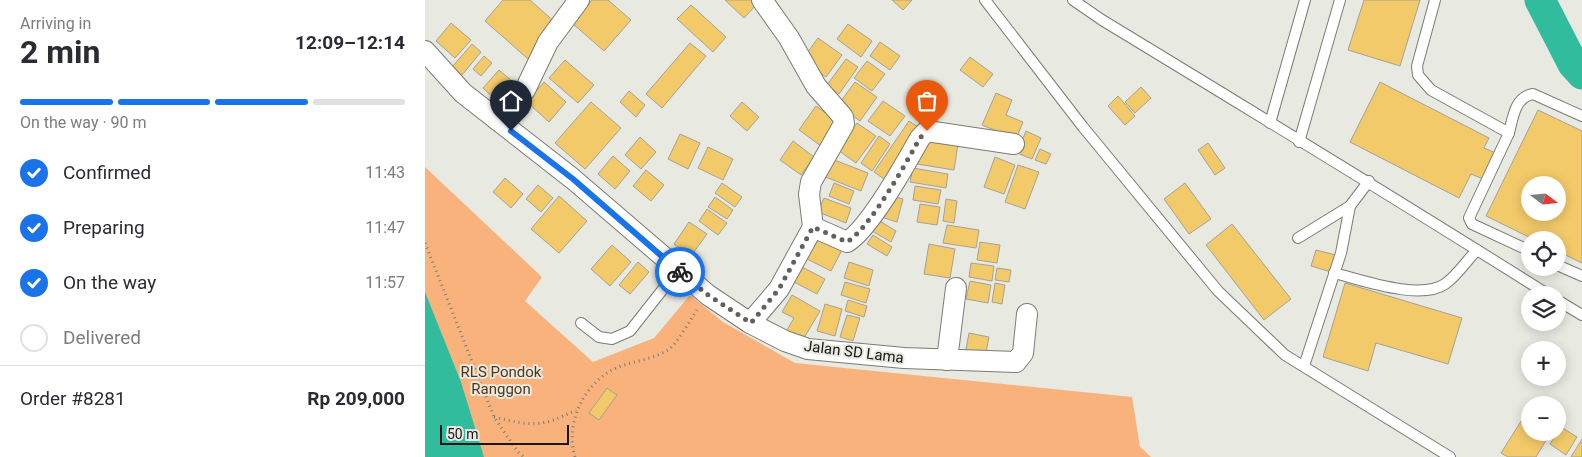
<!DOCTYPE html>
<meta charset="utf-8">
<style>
:root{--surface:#fff;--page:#f7f7f7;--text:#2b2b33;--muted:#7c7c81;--line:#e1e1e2;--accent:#1a73e8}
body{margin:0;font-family:Roboto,sans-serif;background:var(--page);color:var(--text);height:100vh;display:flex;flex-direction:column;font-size:19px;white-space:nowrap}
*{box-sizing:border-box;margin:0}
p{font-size:16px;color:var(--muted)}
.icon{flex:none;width:28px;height:28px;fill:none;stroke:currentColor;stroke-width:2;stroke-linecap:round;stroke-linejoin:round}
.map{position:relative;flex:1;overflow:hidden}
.details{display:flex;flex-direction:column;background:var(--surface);width:425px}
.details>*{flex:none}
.needle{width:32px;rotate:106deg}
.fabs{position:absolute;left:1096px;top:176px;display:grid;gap:10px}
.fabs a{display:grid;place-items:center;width:45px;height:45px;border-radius:50%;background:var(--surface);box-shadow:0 2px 12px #0003;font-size:25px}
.scale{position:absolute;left:15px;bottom:12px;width:129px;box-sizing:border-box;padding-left:5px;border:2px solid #181916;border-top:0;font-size:14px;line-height:18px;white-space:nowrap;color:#181916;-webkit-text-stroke:4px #e8eae1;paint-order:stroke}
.pin{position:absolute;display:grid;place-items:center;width:42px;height:42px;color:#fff;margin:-51px -21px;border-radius:50% 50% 50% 0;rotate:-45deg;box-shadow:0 0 5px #0007}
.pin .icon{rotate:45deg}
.courier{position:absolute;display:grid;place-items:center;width:50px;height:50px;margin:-25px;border:4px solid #1a73e8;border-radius:50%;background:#fff;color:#222;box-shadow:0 1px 6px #0007}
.headline em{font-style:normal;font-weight:700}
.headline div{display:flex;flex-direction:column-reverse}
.headline{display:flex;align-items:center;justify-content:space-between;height:85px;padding:0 20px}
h1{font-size:32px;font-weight:700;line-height:38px}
.bar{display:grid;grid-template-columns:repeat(4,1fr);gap:8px 5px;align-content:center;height:60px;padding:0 20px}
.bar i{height:6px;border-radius:4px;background:var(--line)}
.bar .selected{background:var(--accent)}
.bar p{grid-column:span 4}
.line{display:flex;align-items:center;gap:12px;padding:0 20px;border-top:1px solid var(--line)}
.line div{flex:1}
ol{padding:0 20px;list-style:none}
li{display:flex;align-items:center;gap:15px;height:55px}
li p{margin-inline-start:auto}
li .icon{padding:5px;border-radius:50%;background:var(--accent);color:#fff;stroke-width:4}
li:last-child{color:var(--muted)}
li i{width:28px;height:28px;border:2px solid var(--line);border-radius:50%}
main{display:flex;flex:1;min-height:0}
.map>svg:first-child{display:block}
</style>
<main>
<section class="details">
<div class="headline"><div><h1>2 min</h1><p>Arriving in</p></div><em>12:09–12:14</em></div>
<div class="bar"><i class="selected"></i><i class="selected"></i><i class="selected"></i><i></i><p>On the way · 90 m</p></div>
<ol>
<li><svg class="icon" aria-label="check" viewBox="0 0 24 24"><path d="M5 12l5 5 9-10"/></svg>Confirmed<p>11:43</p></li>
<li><svg class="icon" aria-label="check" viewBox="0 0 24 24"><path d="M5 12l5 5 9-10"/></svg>Preparing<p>11:47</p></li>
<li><svg class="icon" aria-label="check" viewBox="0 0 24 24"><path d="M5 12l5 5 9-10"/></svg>On the way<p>11:57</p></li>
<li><i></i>Delivered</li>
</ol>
<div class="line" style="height:65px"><div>Order #8281</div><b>Rp 209,000</b></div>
</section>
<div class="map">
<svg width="1157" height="457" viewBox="0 0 1157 457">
<rect width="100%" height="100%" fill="#e8eae1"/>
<path fill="#f9b27b" d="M0,167l117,110 -17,24 68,61 61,-24 36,-43 33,27 72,41 337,34 8,50 11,10h-726z"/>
<path fill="#31bc9d" d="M0,292l36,90 23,75h-59z"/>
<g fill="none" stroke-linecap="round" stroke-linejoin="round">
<path stroke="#31bc9d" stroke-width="31" d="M1115,0l33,64 9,10"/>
</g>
<g fill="#f3ca69" stroke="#a5a199" fill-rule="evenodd">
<path d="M78,0h27l28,25 -30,34 -43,-38z"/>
<path d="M167,0h16l23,20 -27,31 -32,-28z"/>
<path d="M300,0h30l3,3 -14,15z"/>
<path d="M467,0h20l-9,10z"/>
<path d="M939,0h56l-20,66 -52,-16z"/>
<path d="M266,5l35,32 -13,15 -36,-33z"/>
<path d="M26,23l20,17 -16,18 -19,-17z"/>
<path d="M423,24l24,17 -11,16 -24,-18z"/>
<path d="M393,38l24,17 -16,22 -24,-17z"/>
<path d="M455,42l20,14 -10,14 -20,-14z"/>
<path d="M265,43l16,13 -44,52 -16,-14z"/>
<path d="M47,44l9,8 -19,23 -10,-8z"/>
<path d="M59,56l8,7 -11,13 -8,-7z"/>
<path d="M545,57l23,17 -10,13 -23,-17z"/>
<path d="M421,59l12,8 -19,27 -12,-9z"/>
<path d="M140,60l29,25 -16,18 -29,-25z"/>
<path d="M442,61l18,13 -13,17 -18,-13z"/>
<path d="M74,70l19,16 -17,19 -18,-17z"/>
<path d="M119,82l22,20 -17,20 -22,-20z"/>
<path d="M430,82l22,15 -17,24 -22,-16z"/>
<path d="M955,82l109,56 -5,10 12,5 -13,26 -12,-5 -12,24 -109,-56z"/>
<path d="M716,87l10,11 -16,15 -10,-11z"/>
<path d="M204,91l16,14 -9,12 -16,-15z"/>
<path d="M571,93l16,7 -6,15 17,7 -7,17 -34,-14z"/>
<path d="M693,96l17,20 -10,9 -17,-19z"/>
<path d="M458,101l22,15 -15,20 -22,-15z"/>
<path d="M166,102l30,26 -36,41 -30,-26z"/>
<path d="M317,102l17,15 -12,14 -17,-15z"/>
<path d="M391,106l22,16 -17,24 -22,-16z"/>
<path d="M1113,110l44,21v132l-25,-12v-11h-22l-49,-24zM1105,185h27v27h-27z"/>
<path d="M484,121l14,9 -36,51 -13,-9z"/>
<path d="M432,123l19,13 -20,27 -18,-13z"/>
<path d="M601,131l15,7 -9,21 -15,-6z"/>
<path d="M255,134l20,9 -12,26 -20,-10z"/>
<path d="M454,136l11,8 -18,27 -11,-8z"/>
<path d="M215,137l16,15 -15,17 -16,-14z"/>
<path d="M496,138l37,6 -4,26 -37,-6z"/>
<path d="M368,141l21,16 -13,18 -21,-15z"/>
<path d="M783,143l17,25 -10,7 -17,-25z"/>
<path d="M283,147l25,12 -10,21 -25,-12z"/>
<path d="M615,149l11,5 -5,10 -11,-4z"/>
<path d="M188,156l17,15 -15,18 -17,-15z"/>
<path d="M570,157l20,8 -11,29 -20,-7z"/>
<path d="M404,158l39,15 -7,18 -38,-15z"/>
<path d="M593,165l21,7 -14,37 -20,-7z"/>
<path d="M488,168l35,6 -2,14 -36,-6z"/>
<path d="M221,170l18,15 -13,16 -18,-15z"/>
<path d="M80,178l18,16 -12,14 -18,-16z"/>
<path d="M297,183l20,14 -7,10 -20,-14z"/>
<path d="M409,183l20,8 -5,13 -20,-8z"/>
<path d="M760,183l26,36 -22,15 -25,-35z"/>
<path d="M113,185l15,13 -12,14 -15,-13z"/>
<path d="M490,186l26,4 -3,14 -25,-4z"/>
<path d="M463,195l15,4 -6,23 -16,-5z"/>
<path d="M134,196l28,25 -28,32 -28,-24z"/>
<path d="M290,197l18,13 -6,9 -19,-12z"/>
<path d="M399,198l27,10 -5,15 -28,-11z"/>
<path d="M521,199l11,2 -3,22 -11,-2z"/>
<path d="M495,204l20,3 -3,18 -20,-3z"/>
<path d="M282,209l20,14 -9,12 -19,-14z"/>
<path d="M453,220l18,11 -5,11 -19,-11z"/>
<path d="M264,222l18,12 -16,22 -17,-12z"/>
<path d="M807,224l59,75 -27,21 -58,-75z"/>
<path d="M522,225l32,5 -3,18 -33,-5z"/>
<path d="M448,235l19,12 -5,9 -20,-12z"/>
<path d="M389,236l28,14 -11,21 -28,-14z"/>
<path d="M555,242l20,3 -3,18 -20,-3z"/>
<path d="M504,244l26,5 -5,29 -26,-4z"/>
<path d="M187,245l19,17 -21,24 -19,-17z"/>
<path d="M891,250l20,5 -5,17 -20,-6z"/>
<path d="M213,262l11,10 -19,22 -11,-9z"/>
<path d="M424,262l24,8 -4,16 -25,-8z"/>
<path d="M546,263l23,3 -2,15 -23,-4z"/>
<path d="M375,266l25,13 -8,15 -25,-13z"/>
<path d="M572,268l14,2 -2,12 -14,-2z"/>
<path d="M545,281l21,4 -3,18 -22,-4z"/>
<path d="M420,282l25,7 -4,14 -25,-8z"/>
<path d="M570,283l10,2 -3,19 -10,-2z"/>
<path d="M920,283l117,35 -14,46 -72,-21 -8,28 -45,-14z"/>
<path d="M367,295l28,16 -19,32 -16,-10 9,-15 -12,-6z"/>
<path d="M423,300l19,6 -3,11 -19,-6z"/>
<path d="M400,304l17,5 -7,27 -18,-5z"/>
<path d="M422,315l13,3 -7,23 -13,-4z"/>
<path d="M544,333l20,4 -4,21 -20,-3z"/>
<path d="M182,388l10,7 -18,25 -10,-7z"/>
<path d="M1110,399l10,6h-14z"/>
<path d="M1105,407v25h21l-15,25h-28l-7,-4z"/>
<path d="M1136,427l16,10 -11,18 -16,-11z"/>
<path d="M1157,439v18h-11z"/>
</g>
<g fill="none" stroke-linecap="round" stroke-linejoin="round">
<defs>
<g id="lane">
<path d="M560,0l98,127 135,164 67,64 165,102"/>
<path d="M648,0l29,20c150,91 299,182 447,275"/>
<path d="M1010,0l-18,66 1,9 13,15 78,43 -40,85 3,6 58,27"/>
<path d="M845,123l35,-123"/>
<path d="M1084,133c4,-16 6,-36 24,-39l49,22"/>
<path d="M874,142l41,-142"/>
<path d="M873,238l52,-32"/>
<path d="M1132,265l25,11"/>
<path d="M909,273c28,7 86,28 111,11 12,-8 22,-24 32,-34"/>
<path d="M1132,300l25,15"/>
<path d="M156,323l18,14 13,2 18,-8 48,-61"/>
<path d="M879,366l37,-113 9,-47 19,-25"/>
</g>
<g id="street">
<path d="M0,51l38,42 110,86 135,116 42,28 35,18 23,8 96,9 112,4 7,-9 4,-39"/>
<path d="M71,119l29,-29 23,-48 31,-42"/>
<path d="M388,227l34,15c23,-14 59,-79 73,-104l7,-7 87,13"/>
<path d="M325,323l29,-34 34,-62 -4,-33 2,-12 33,-58 -1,-7 -27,-31 -27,-48 -27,-38"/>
<path d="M522,360l9,-72"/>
</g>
</defs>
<use href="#lane" stroke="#7a7c74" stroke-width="12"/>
<use href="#street" stroke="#7a7c74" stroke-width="22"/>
<g stroke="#7b7d77" stroke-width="3" stroke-dasharray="1 4" stroke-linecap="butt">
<path d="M0,243l69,174 24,35 6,5"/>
<path d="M69,417c38,9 47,11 82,-7"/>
<path d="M150,457c-10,-32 7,-69 35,-86 18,-10 40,-10 58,-21 10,-7 22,-30 29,-40"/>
</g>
<use href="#lane" stroke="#fff" stroke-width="10"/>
<use href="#street" stroke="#fff" stroke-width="20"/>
</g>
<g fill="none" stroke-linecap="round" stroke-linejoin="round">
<path stroke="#61625d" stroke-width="5" stroke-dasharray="0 9" d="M255,272l28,23 43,28 28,-34 34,-62 34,15c23,-14 59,-79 73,-104l7,-7"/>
<path stroke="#1a73e8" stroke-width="6" d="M86,131l62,48 107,93"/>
</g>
<g text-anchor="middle" stroke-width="4" stroke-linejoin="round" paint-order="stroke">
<g font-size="15" fill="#181916" stroke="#e8eae1">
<text transform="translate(429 352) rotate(7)" y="5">Jalan SD Lama</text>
</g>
<g font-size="15" fill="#543419" stroke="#e8eae1">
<text x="76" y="377">RLS Pondok<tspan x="76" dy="17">Ranggon</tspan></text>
</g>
</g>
</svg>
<div class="fabs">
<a><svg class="needle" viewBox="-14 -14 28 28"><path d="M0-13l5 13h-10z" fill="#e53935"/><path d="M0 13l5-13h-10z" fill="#7c7c81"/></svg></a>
<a><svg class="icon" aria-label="locate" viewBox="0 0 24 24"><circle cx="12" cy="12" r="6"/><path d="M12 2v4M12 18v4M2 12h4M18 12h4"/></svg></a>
<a><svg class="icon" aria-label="layers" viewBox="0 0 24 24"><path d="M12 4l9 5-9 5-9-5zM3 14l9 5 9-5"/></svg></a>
<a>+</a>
<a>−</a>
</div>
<div class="scale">50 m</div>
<div class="pin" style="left:502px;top:131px;background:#ea580c"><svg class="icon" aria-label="bag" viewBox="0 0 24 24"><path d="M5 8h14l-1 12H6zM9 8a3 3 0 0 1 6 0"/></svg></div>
<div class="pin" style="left:86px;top:131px;background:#1f2937"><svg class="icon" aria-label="home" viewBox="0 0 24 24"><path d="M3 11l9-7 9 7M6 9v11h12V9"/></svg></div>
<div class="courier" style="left:255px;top:272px"><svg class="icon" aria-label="bike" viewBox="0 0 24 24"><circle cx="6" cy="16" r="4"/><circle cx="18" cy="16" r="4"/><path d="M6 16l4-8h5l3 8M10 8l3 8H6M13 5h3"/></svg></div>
</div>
</main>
